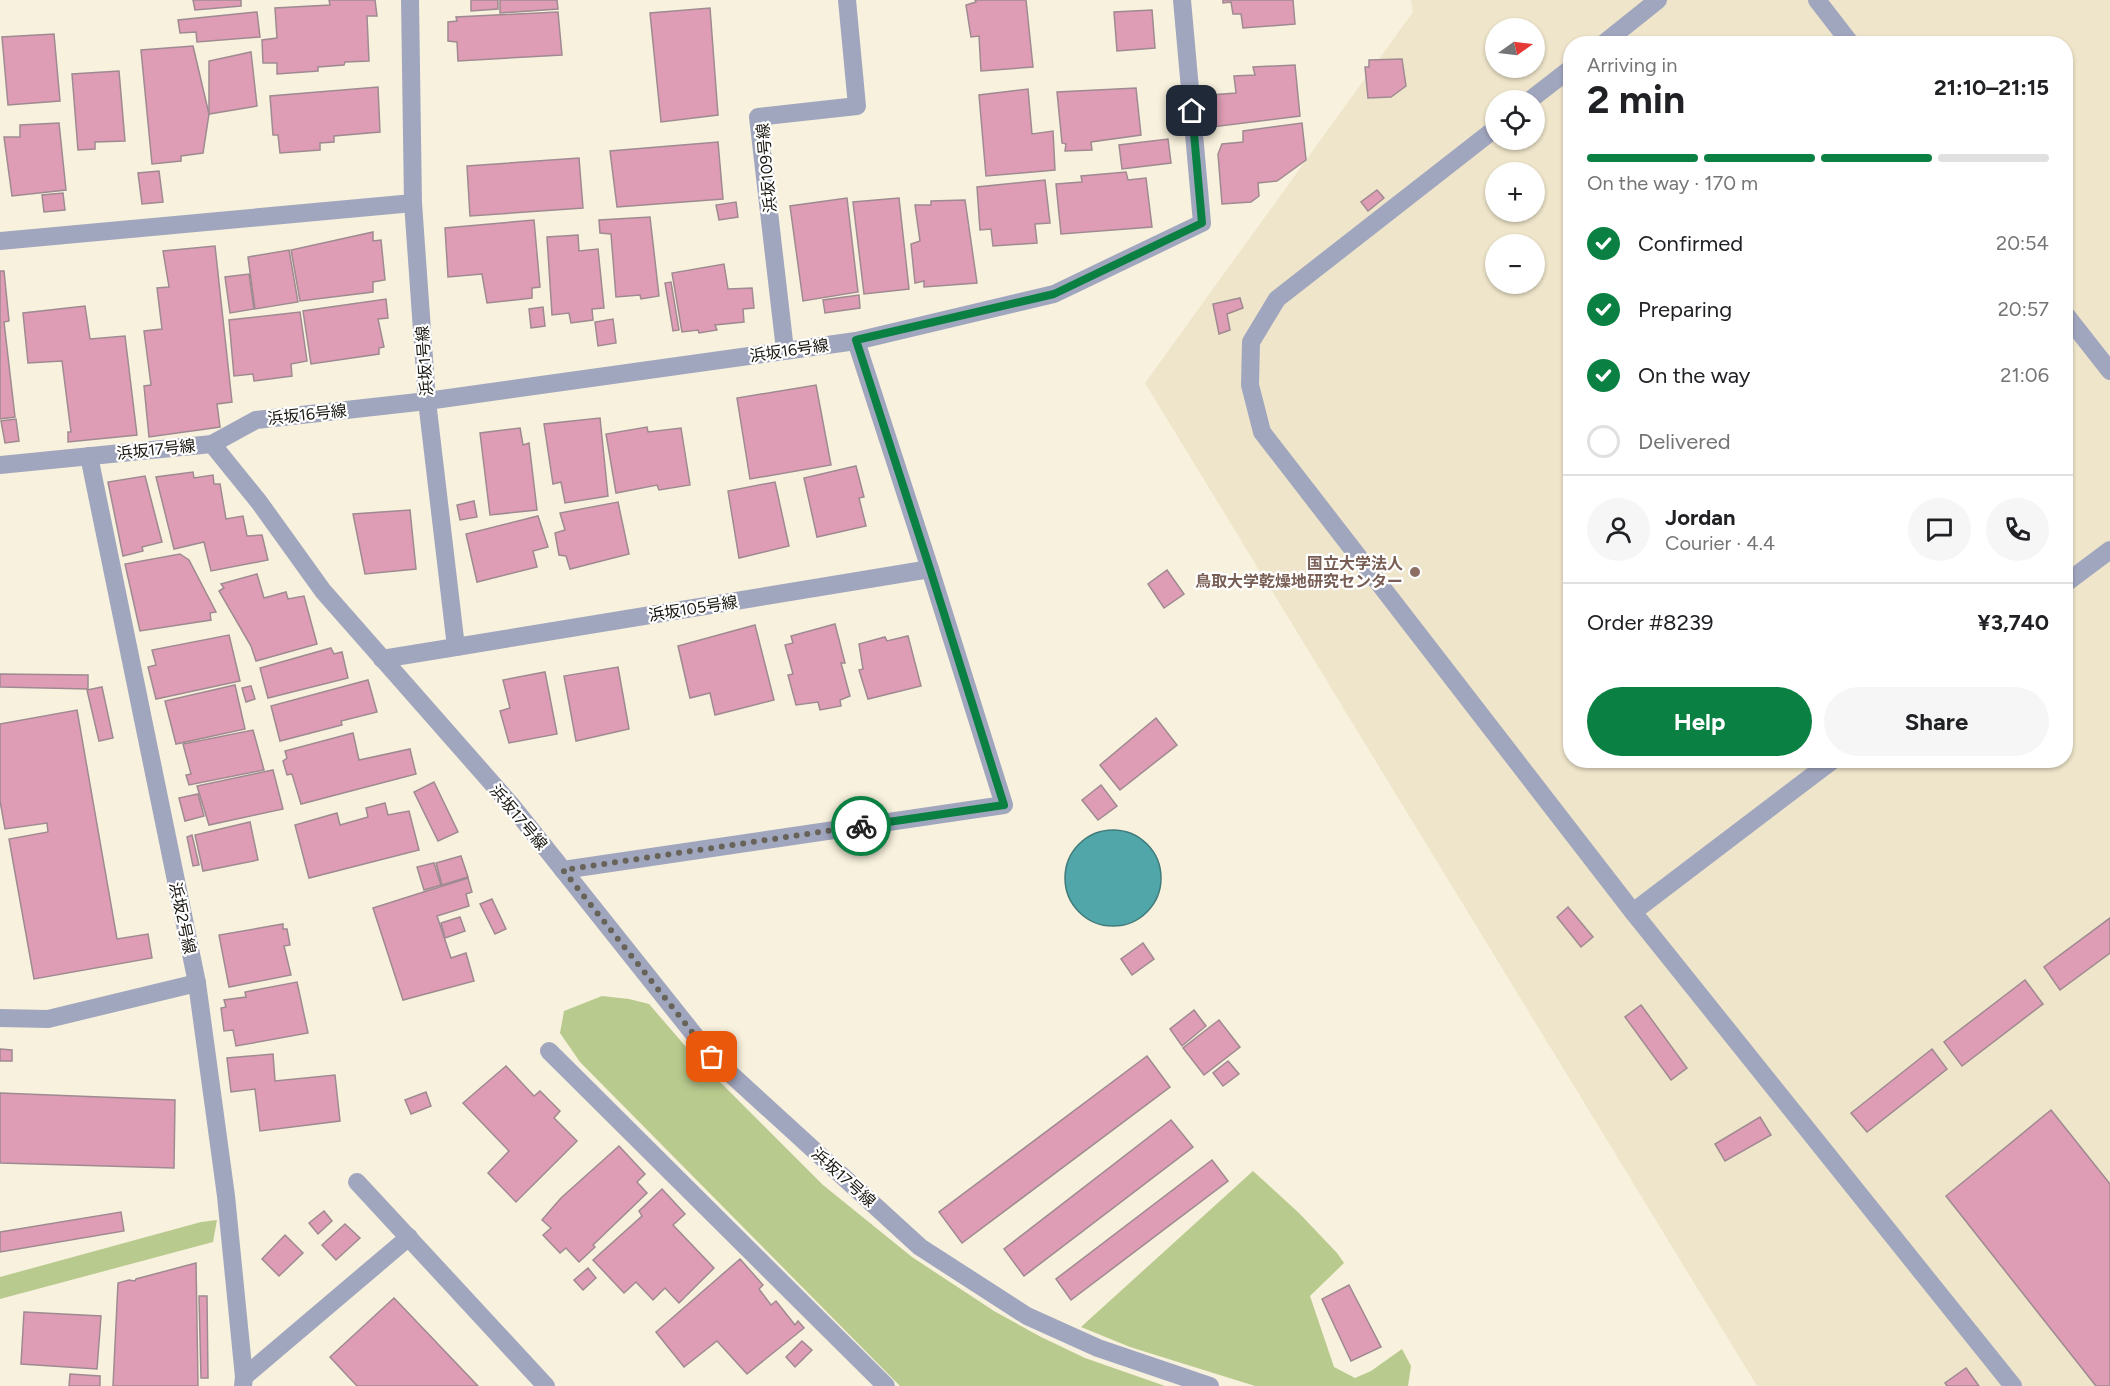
<!DOCTYPE html>
<meta charset="utf-8">
<style>
:root{--surface:#fff;--page:#f6f6f6;--text:#202124;--muted:#757577;--line:#e0e0e0;--accent:#0b8043}
body{margin:0;font-family:Figtree,"Noto Sans JP",sans-serif;background:var(--page);color:var(--text);height:100vh;display:flex;flex-direction:column;font-size:22px;white-space:nowrap}
*{box-sizing:border-box;margin:0}
p{font-size:20px;color:var(--muted)}
.icon{flex:none;width:33px;height:33px;fill:none;stroke:currentColor;stroke-width:2;stroke-linecap:round;stroke-linejoin:round}
.map{position:relative;flex:1;overflow:hidden}
.sheet{position:absolute;left:1563px;top:36px;width:510px;height:732px;display:flex;flex-direction:column;background:var(--surface);border-radius:24px;box-shadow:0 2px 4px #0004}
.sheet>*{flex:none}
.needle{width:39px;rotate:76deg}
.buttons{position:absolute;left:1485px;top:18px;display:grid;gap:12px}
.buttons a{display:grid;place-items:center;width:60px;height:60px;border-radius:50%;background:var(--surface);box-shadow:0 2px 4px #0004;font-size:30px}
.pin{position:absolute;display:grid;place-items:center;width:51px;height:51px;color:#fff;margin:-26px;border-radius:12px;box-shadow:0 3px 9px #0006}
.courier{position:absolute;display:grid;place-items:center;width:60px;height:60px;margin:-30px;border:4px solid #0b8043;border-radius:50%;background:#fff;color:#222;box-shadow:0 2px 8px #0007}
.headline em{font-style:normal;font-weight:700}
.headline div{display:flex;flex-direction:column-reverse}
.headline{display:flex;align-items:center;justify-content:space-between;height:102px;padding:0 24px}
h1{font-size:39px;font-weight:700;line-height:45px}
.bar{display:grid;grid-template-columns:repeat(4,1fr);gap:9px 6px;align-content:center;height:72px;padding:0 24px}
.bar i{height:8px;border-radius:4px;background:var(--line)}
.bar .on{background:var(--accent)}
.bar p{grid-column:span 4}
.line{display:flex;align-items:center;gap:15px;padding:0 24px;border-top:2px solid var(--line)}
.line div{flex:1}
.round{display:grid;place-items:center;flex:none;width:63px;height:63px;border-radius:32px;background:var(--page)}
ol{padding:0 24px;list-style:none}
li{display:flex;align-items:center;gap:18px;height:66px}
li p{margin-inline-start:auto}
li .icon{padding:6px;border-radius:50%;background:var(--accent);color:#fff;stroke-width:4}
li:last-child{color:var(--muted)}
li i{width:33px;height:33px;border:3px solid var(--line);border-radius:50%}
.action{display:flex;gap:12px;margin-top:auto;padding:12px 24px}
.action a{flex:1;height:69px;border-radius:36px;background:var(--accent);color:#fff;font-size:24px;font-weight:700;line-height:69px;text-align:center}
.action a+a{background:var(--page);color:var(--text)}
.map>svg:first-child{display:block}
</style>
<div class="map">
<svg width="2110" height="1386" viewBox="0 0 2110 1386">
<rect width="100%" height="100%" fill="#f8f1dd"/>
<path fill="#efe5ca" fill-rule="evenodd" d="M1411,0h699v1386h-353l-612,-1003 268,-371zM1496,28h38v40h-38zM1570,44h496v716h-496zM1496,100h38v40h-38zM1496,172h38v40h-38zM1496,244h38v40h-38z"/>
<g fill="#b9ca8e">
<path d="M602,996l27,3 20,5 44,51 130,130 89,72 82,54 47,26 44,21 80,28h-265l-320,-324 -20,-29 4,-22z"/>
<path d="M1253,1171l46,42 38,40 7,10 -34,33 24,71 21,11 16,-7 31,-22 9,17 -3,20h-153l-125,-39 -49,-20z"/>
<path d="M217,1220l-4,22 -213,57v-22l201,-55z"/>
</g>
<circle fill="#50a6a9" stroke="#407b7b" stroke-width="1.5" cx="1113" cy="878" r="48"/>
<g fill="#de9db4" stroke="#9f8a91" stroke-width="1.5">
<path d="M193,0h48v6l-46,4z"/>
<path d="M329,0h46l2,16h-10l2,45 -24,1 -1,3 -26,2v4l-41,3v-11h-14l-1,-23 15,-2 -2,-30 55,-3z"/>
<path d="M471,0h27v9l-27,2z"/>
<path d="M500,0h57l1,9 -58,4z"/>
<path d="M975,0h51l7,67 -52,4 -2,-35 -8,1 -5,-32 10,-3z"/>
<path d="M1223,0h70l2,24 -52,4 -2,-14h-8l-2,-12 -8,1z"/>
<path d="M710,8l8,107 -57,7 -11,-109z"/>
<path d="M1152,10l3,38 -38,3 -3,-39z"/>
<path d="M257,12l3,25 -63,5 -1,-10 -16,1 -2,-13z"/>
<path d="M558,12l4,43 -104,6 -1,-19 -9,-1v-19l9,-1 -1,-4z"/>
<path d="M54,34l6,67 -52,4 -6,-68z"/>
<path d="M193,46l16,68 -6,39 -22,3v5l-29,3 -11,-114z"/>
<path d="M251,52l6,54 -48,8v-53z"/>
<path d="M1402,59l4,27 -15,11 -23,1 -3,-31h4v-7z"/>
<path d="M1295,65l5,51 -88,11 -4,-21 3,-1 -1,-10 26,-2 -2,-17 21,-1 -2,-8z"/>
<path d="M119,71l6,70 -30,1v7l-17,1 -6,-76z"/>
<path d="M378,87l2,45 -46,4v6l-14,1v7l-40,3 -2,-18h-5l-3,-39z"/>
<path d="M1136,88l5,47 -50,7 1,8 -27,1 1,-7 -4,-1 -5,-51z"/>
<path d="M1028,89l4,45 21,-3 2,39 -69,6 -7,-81z"/>
<path d="M59,123l7,67 -54,6 -8,-59h16v-12z"/>
<path d="M1302,123l4,37 -29,21 -19,2 1,13 -8,6 -29,2 -4,-50 4,-10 21,-2v-11z"/>
<path d="M1168,139l3,24 -49,6 -3,-24z"/>
<path d="M718,142l5,57 -106,8 -7,-56z"/>
<path d="M579,158l4,50 -113,8 -3,-50z"/>
<path d="M159,171l4,31 -21,2 -4,-31z"/>
<path d="M1126,172l2,8 18,-2 6,49 -91,7 -5,-50 26,-2 -1,-6z"/>
<path d="M1045,180l5,43 -15,1 2,19 -44,3 -2,-17 -11,1 -3,-43z"/>
<path d="M1377,190l7,8 -16,13 -7,-9z"/>
<path d="M63,193l2,17 -21,2 -2,-17z"/>
<path d="M847,198l11,94 -55,9 -13,-95z"/>
<path d="M899,198l10,91 -45,5 -11,-92z"/>
<path d="M965,200l12,83 -53,4v-6l-9,2 -4,-39 9,-3 -5,-36h16v-4z"/>
<path d="M736,202l2,15 -19,3 -3,-15z"/>
<path d="M650,217l9,79 -18,3 -1,-4 -24,2 -5,-63 -11,-1 -1,-13z"/>
<path d="M534,220l6,67 -8,1v10l-45,5 -5,-29 -34,3 -3,-49z"/>
<path d="M373,232v9l8,-1 4,40 -12,2v10l-73,9 -9,-51z"/>
<path d="M578,235l1,16 19,-2 6,59 -12,1 1,11 -22,3 -2,-10 -17,2 -5,-78z"/>
<path d="M215,246l17,156 -15,2 3,23 -71,10 -5,-51 7,-1 -7,-54 18,-2 -5,-41 12,-1 -6,-36z"/>
<path d="M289,250l9,52 -43,7 -7,-52z"/>
<path d="M724,264l4,25 24,-1 2,20 -11,1 1,13 -29,3 2,5 -18,3 -1,-3 -16,2 -10,-59z"/>
<path d="M0,271h4l5,50 -5,1 11,95 -15,2z"/>
<path d="M249,274l5,35 -24,4 -5,-36z"/>
<path d="M671,282l8,48 -6,1 -8,-48z"/>
<path d="M859,295l1,13 -35,5 -2,-13z"/>
<path d="M1240,298l3,10 -16,6 3,16 -11,4 -6,-30z"/>
<path d="M386,299l2,19 -10,1 6,28 -5,1v6l-68,10 -8,-53z"/>
<path d="M85,306l5,33 35,-3 12,99 -69,7v-10h3l-9,-71 -34,2 -5,-50z"/>
<path d="M543,307l2,19 -14,2 -2,-19z"/>
<path d="M300,312l7,49 -16,3 1,12 -38,5 -1,-7 -19,2 -5,-56z"/>
<path d="M613,319l3,24 -18,3 -3,-24z"/>
<path d="M816,385l15,80 -81,14 -13,-81z"/>
<path d="M600,418l8,78 -43,7 -4,-21 -8,2 -9,-60z"/>
<path d="M16,419l3,22 -14,2 -4,-22z"/>
<path d="M647,427l1,5 33,-4 9,57 -31,5 -2,-5 -41,8 -10,-59z"/>
<path d="M520,428l3,17 6,-2 8,67 -47,5 -10,-82z"/>
<path d="M856,466l8,31 -5,1 7,28 -49,11 -13,-59z"/>
<path d="M193,472l1,6 19,-3 1,9h6l6,35 17,-3 4,20 15,-1 6,25 -57,11 -7,-29 -30,7 -18,-72z"/>
<path d="M145,476l17,66 -20,5 1,4 -20,5 -15,-74z"/>
<path d="M775,482l14,64 -50,12 -11,-67z"/>
<path d="M474,501l3,16 -17,3 -3,-15z"/>
<path d="M618,502l11,52 -59,15 -4,-13 -7,-1 -4,-22 10,-3 -5,-17z"/>
<path d="M410,510l6,59 -51,5 -12,-60z"/>
<path d="M538,516l10,31 -15,4 4,16 -60,15 -11,-48z"/>
<path d="M180,554l9,6 27,52 -6,1 1,7 -71,11 -15,-67z"/>
<path d="M1167,570l17,24 -20,14 -16,-24z"/>
<path d="M257,574l7,24 22,-6 2,7 16,-3 13,48 -61,17 -5,-15 -32,-55 5,-3 -3,-4z"/>
<path d="M835,624l10,39h-4l9,33 -10,4 1,6 -21,4 -2,-8 -22,3 -8,-30 5,-1 -8,-29 8,-2 -2,-7z"/>
<path d="M755,625l19,75 -59,15 -5,-22 -20,5 -12,-52z"/>
<path d="M229,635l11,46 -84,18 -8,-32 8,-2 -4,-15z"/>
<path d="M908,636l13,50 -53,13 -9,-29 4,-1 -4,-25 26,-7 2,4z"/>
<path d="M331,648l3,6 8,-2 6,26 -80,20 -8,-30z"/>
<path d="M618,667l11,62 -53,12 -12,-65z"/>
<path d="M545,672l12,62 -48,9 -9,-32 10,-3 -7,-28z"/>
<path d="M0,674l88,1v14l-88,-2z"/>
<path d="M368,680l9,32 -36,9 1,4 -62,16 -9,-35z"/>
<path d="M235,685l10,44 -69,15 -11,-43z"/>
<path d="M251,686l4,13 -9,3 -4,-14z"/>
<path d="M102,687l11,51 -14,3 -12,-51z"/>
<path d="M77,710l40,229 31,-5 4,24 -118,21 -25,-140 39,-7 -1,-9 -42,6 -5,-28v-77z"/>
<path d="M1156,718l21,27 -57,45 -20,-25z"/>
<path d="M253,730l11,40 -75,15 -3,-10 5,-1 -8,-30z"/>
<path d="M353,733l6,27 51,-11 6,25 -115,30 -9,-30 -5,1 -4,-14 4,-3 -2,-7z"/>
<path d="M273,770l10,39 -74,16 -12,-39z"/>
<path d="M434,782l24,50 -20,9 -24,-49z"/>
<path d="M1101,785l16,21 -19,14 -16,-20z"/>
<path d="M198,794l6,22 -19,5 -6,-23z"/>
<path d="M385,803l3,12 21,-4 10,39 -110,28 -14,-53 42,-12 3,12 28,-8 -2,-9z"/>
<path d="M250,822l8,38 -55,11 -8,-36z"/>
<path d="M192,835l7,30 -6,1 -6,-29z"/>
<path d="M461,856l7,21 -26,8 -6,-22z"/>
<path d="M434,863l7,22 -17,5 -7,-23z"/>
<path d="M468,878l4,14 -6,2 3,12 -32,10 14,42 15,-5 8,28 -71,19 -30,-92z"/>
<path d="M492,899l14,30 -11,5 -15,-30z"/>
<path d="M1568,907l25,30 -12,10 -24,-30z"/>
<path d="M460,917l5,14 -20,7 -4,-15z"/>
<path d="M2110,918v35l-50,37 -16,-23z"/>
<path d="M283,924v5h4l3,16 -6,1 7,29 -62,12 -10,-52z"/>
<path d="M1143,943l11,16 -22,16 -11,-16z"/>
<path d="M2025,980l18,24 -81,62 -18,-24z"/>
<path d="M297,982l11,51 -72,13 -3,-16 -9,1 -3,-23 5,-1 -2,-7 22,-3 -1,-5z"/>
<path d="M1641,1005l46,63 -16,12 -46,-63z"/>
<path d="M1194,1010l12,16 -24,20 -12,-17z"/>
<path d="M1219,1020l21,27 -36,28 -21,-27z"/>
<path d="M0,1049l12,1v11h-12z"/>
<path d="M1932,1049l15,20 -80,63 -16,-19z"/>
<path d="M273,1054l2,27 60,-6 5,46 -80,10 -5,-42 -24,3 -4,-34z"/>
<path d="M1147,1056l23,31 -208,156 -23,-31z"/>
<path d="M1228,1061l11,13 -16,12 -10,-13z"/>
<path d="M506,1066l28,30 6,-5 20,20 -6,7 23,23 -61,61 -28,-29 21,-22 -46,-48z"/>
<path d="M426,1092l5,14 -20,8 -6,-14z"/>
<path d="M0,1093l175,7 -1,68 -174,-5z"/>
<path d="M2051,1110l59,74v202h-14l-150,-190z"/>
<path d="M1760,1117l11,18 -46,26 -10,-17z"/>
<path d="M1171,1120l22,27 -169,129 -20,-27z"/>
<path d="M619,1146l26,28 -8,8 10,11 -54,52 2,2 -16,15 -13,-14 -6,5 -17,-18 8,-7 -9,-8 19,-22z"/>
<path d="M1212,1160l16,21 -157,119 -15,-21z"/>
<path d="M662,1189l23,25 -12,11 41,43 -35,35 -14,-15 -12,12 -17,-18 -12,11 -31,-33 49,-44 -3,-5z"/>
<path d="M324,1211l8,10 -14,13 -9,-11z"/>
<path d="M121,1212l3,19 -124,21v-20z"/>
<path d="M345,1224l15,14 -24,22 -14,-15z"/>
<path d="M285,1235l18,18 -24,23 -17,-17z"/>
<path d="M740,1259l23,26 -4,4 12,16 5,-4 19,24 3,-4 6,7 -57,46 -30,-33 -33,26 -28,-35z"/>
<path d="M196,1263l2,123h-85l5,-103 11,-3 6,1 1,-2z"/>
<path d="M588,1268l8,10 -13,12 -9,-10z"/>
<path d="M1349,1285l32,62 -30,14 -29,-62z"/>
<path d="M199,1296h8l1,82h-7z"/>
<path d="M394,1298l84,88h-121l-27,-29z"/>
<path d="M24,1312l77,4 -4,53 -76,-5z"/>
<path d="M802,1341l10,9 -17,17 -9,-10z"/>
<path d="M1966,1368l13,18h-32l-2,-3z"/>
<path d="M70,1374l30,2v10h-31z"/>
</g>
<g fill="none" stroke-linecap="round" stroke-linejoin="round">
<g stroke="#a1a6bf" stroke-width="18">
<path d="M1817,0l34,44"/>
<path d="M1603,44l55,-44"/>
<path d="M1530,100l40,-31"/>
<path d="M1496,128l-219,171 -26,43 -1,43 12,47 371,480 380,474"/>
<path d="M2066,315l44,56"/>
<path d="M2066,583l44,-33"/>
<path d="M1633,912l200,-152"/>
<path d="M357,1182l189,204"/>
<path d="M244,1377l165,-140"/>
</g>
<g stroke="#a1a6bf" stroke-width="18">
<path d="M0,241l413,-38"/>
<path d="M785,350l-27,-233 99,-11 -10,-106"/>
<path d="M212,444l44,-24 171,-19 429,-60 198,-47 148,-71 -20,-223"/>
<path d="M89,456l108,527 29,213 18,181 -1,9"/>
<path d="M0,465l212,-21 47,58 64,89 190,216 199,250 208,190 107,69 71,32 112,38"/>
<path d="M456,647l474,-78"/>
<path d="M382,659l74,-12 -29,-246 -14,-198 -3,-203"/>
<path d="M563,870l441,-65 -74,-236 -74,-228"/>
<path d="M0,1018l48,1 149,-36"/>
<path d="M549,1051l337,335"/>
</g>
</g>
<g fill="none" stroke-linecap="round" stroke-linejoin="round">
<path stroke="#676358" stroke-width="6" stroke-dasharray="0 10.8" d="M712,1057l-149,-187 298,-44"/>
<path stroke="#0b8043" stroke-width="8" d="M861,826l143,-21 -74,-236 -74,-229 198,-46 148,-71 -10,-112"/>
</g>
<circle fill="#8d6e63" stroke="#fff" stroke-width="2" cx="1415" cy="572" r="6"/>
<g text-anchor="middle" stroke-width="4.5" stroke-linejoin="round" paint-order="stroke">
<g font-size="16" fill="#191710" stroke="#fff">
<text transform="translate(766 168) rotate(-95)" y="6">浜坂109号線</text>
<text transform="translate(789 350) rotate(-8)" y="6">浜坂16号線</text>
<text transform="translate(424 361) rotate(-94)" y="6">浜坂1号線</text>
<text transform="translate(307 414) rotate(-6)" y="6">浜坂16号線</text>
<text transform="translate(156 449) rotate(-6)" y="6">浜坂17号線</text>
<text transform="translate(693 608) rotate(-9)" y="6">浜坂105号線</text>
<text transform="translate(519 817) rotate(50)" y="6">浜坂17号線</text>
<text transform="translate(183 918) rotate(78)" y="6">浜坂2号線</text>
<text transform="translate(844 1177) rotate(42)" y="6">浜坂17号線</text>
</g>
<g font-size="16" font-weight="bold" fill="#785e54" stroke="#fff" text-anchor="end">
<text x="1403" y="569">国立大学法人<tspan x="1403" dy="18">鳥取大学乾燥地研究センター</tspan></text>
</g>
</g>
</svg>
<div class="buttons">
<a><svg class="needle" viewBox="-14 -14 28 28"><path d="M0-13l5 13h-10z" fill="#e53935"/><path d="M0 13l5-13h-10z" fill="#757577"/></svg></a>
<a><svg class="icon" aria-label="locate" viewBox="0 0 24 24"><circle cx="12" cy="12" r="6"/><path d="M12 2v4M12 18v4M2 12h4M18 12h4"/></svg></a>
<a>+</a>
<a>−</a>
</div>
<div class="pin" style="left:712px;top:1057px;background:#ea580c"><svg class="icon" aria-label="bag" viewBox="0 0 24 24"><path d="M5 8h14l-1 12H6zM9 8a3 3 0 0 1 6 0"/></svg></div>
<div class="pin" style="left:1192px;top:111px;background:#1f2937"><svg class="icon" aria-label="home" viewBox="0 0 24 24"><path d="M3 11l9-7 9 7M6 9v11h12V9"/></svg></div>
<div class="courier" style="left:861px;top:826px"><svg class="icon" aria-label="bike" viewBox="0 0 24 24"><circle cx="6" cy="16" r="4"/><circle cx="18" cy="16" r="4"/><path d="M6 16l4-8h5l3 8M10 8l3 8H6M13 5h3"/></svg></div>
<section class="sheet">
<div class="headline"><div><h1>2 min</h1><p>Arriving in</p></div><em>21:10–21:15</em></div>
<div class="bar"><i class="on"></i><i class="on"></i><i class="on"></i><i></i><p>On the way · 170 m</p></div>
<ol>
<li><svg class="icon" aria-label="check" viewBox="0 0 24 24"><path d="M5 12l5 5 9-10"/></svg>Confirmed<p>20:54</p></li>
<li><svg class="icon" aria-label="check" viewBox="0 0 24 24"><path d="M5 12l5 5 9-10"/></svg>Preparing<p>20:57</p></li>
<li><svg class="icon" aria-label="check" viewBox="0 0 24 24"><path d="M5 12l5 5 9-10"/></svg>On the way<p>21:06</p></li>
<li><i></i>Delivered</li>
</ol>
<div class="line" style="height:108px"><a class="round"><svg class="icon" aria-label="person" viewBox="0 0 24 24"><circle cx="12" cy="8" r="4"/><path d="M4 21q1-7 8-7t8 7"/></svg></a><div><b>Jordan</b><p>Courier · 4.4</p></div><a class="round"><svg class="icon" aria-label="chat" viewBox="0 0 24 24"><path d="M4 5h16v11H9l-5 4z"/></svg></a><a class="round"><svg class="icon" aria-label="phone" viewBox="0 0 24 24"><path d="M5 4h4l2 5-3 2q2 4 5 5l2-3 5 2v4C11 20 4 13 5 4z"/></svg></a></div>
<div class="line" style="height:78px"><div>Order #8239</div><b>¥3,740</b></div>
<div class="action"><a>Help</a><a>Share</a></div>
</section>
</div>
